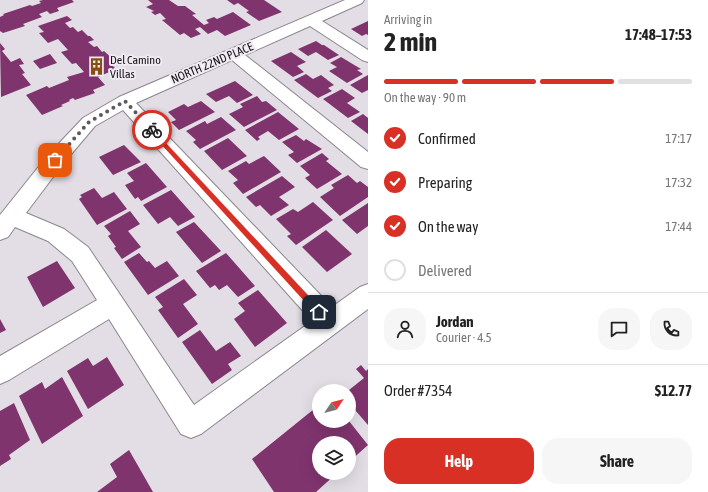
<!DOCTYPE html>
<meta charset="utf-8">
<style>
:root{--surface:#fff;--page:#f6f6f6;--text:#222;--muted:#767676;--line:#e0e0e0;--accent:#d93025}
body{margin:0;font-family:"Asap Condensed",sans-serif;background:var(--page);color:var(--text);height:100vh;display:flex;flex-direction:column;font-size:15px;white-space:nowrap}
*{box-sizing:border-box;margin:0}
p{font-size:13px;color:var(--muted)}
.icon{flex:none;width:22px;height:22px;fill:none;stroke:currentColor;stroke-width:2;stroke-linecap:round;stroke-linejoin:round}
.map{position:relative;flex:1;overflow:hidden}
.sheet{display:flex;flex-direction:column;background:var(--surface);width:340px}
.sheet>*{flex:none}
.needle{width:26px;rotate:55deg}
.controls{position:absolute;left:312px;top:384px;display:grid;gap:8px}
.controls a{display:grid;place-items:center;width:44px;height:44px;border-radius:50%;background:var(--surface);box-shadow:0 4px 16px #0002;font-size:20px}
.pin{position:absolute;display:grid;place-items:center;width:34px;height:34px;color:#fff;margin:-17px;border-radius:8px;box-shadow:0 2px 6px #0006}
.courier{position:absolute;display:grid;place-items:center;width:40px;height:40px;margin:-20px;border:3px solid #d93025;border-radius:50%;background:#fff;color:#222;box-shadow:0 1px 5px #0007}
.headline em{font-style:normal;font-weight:700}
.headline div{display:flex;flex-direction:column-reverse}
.headline{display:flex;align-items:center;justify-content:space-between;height:68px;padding:0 16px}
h1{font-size:26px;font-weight:700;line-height:30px}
.bar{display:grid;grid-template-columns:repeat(4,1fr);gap:6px 4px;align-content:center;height:48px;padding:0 16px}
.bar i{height:5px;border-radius:3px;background:var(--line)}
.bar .current{background:var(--accent)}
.bar p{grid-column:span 4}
.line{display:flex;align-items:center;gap:10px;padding:0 16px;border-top:1px solid var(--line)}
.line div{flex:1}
.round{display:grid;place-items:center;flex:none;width:42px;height:42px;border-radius:16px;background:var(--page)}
ol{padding:0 16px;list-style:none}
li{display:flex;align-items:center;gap:12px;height:44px}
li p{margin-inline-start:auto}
li .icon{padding:4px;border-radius:50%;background:var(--accent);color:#fff;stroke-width:4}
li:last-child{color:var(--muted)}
li i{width:22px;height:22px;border:2px solid var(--line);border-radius:50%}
.button{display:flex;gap:8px;margin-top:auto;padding:8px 16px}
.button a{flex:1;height:46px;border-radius:16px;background:var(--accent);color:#fff;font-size:16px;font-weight:700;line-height:46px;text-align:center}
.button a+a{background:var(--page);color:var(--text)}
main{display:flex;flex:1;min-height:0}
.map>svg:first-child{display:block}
</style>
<main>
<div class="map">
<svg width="368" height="492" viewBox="0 0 368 492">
<rect width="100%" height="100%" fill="#e3dde5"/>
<g fill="#80346e">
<path d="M43,0h29l2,2 -17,6 2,3 -9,3 -3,-3 -8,3 3,3 -19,7 2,2 -22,7 -3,-2v-14l4,-2 -1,-1 27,-9 2,1 9,-3 -2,-2z"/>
<path d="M148,0h21l9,6h7l11,8 -4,1 12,10 5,-2 -3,-3 8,-3 3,2 16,-7 18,13 -26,11 -8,-6 -9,4 -8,-7 -5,2 6,5 -10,4 -7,-5 -4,2 -18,-15 4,-1 -6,-6 -5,2 -4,-3 3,-1 -8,-4 7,-3z"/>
<path d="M227,0h37l18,12 -23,9 -13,-9 3,-1 -11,-8 -4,2z"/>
<path d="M67,16l5,4 -7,3 5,5 3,-1 5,5 4,-2 6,6h2l4,4 -6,2 6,5 3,-1 5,6 2,-1 12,11 -5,2 5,5 -18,8 7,8 -12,5 2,3 -20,7 -2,-2 -4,2 1,1 -9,4 2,1 -21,9 -16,-20 21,-9 2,2 20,-8 -2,-3 17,-5 -8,-9 -4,1 -11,-12 7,-2 -10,-11 -10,4 -9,-10 5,-1 -6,-6z"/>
<path d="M368,21v14l-2,-1 -4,2 -11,-7z"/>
<path d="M316,41l6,4h2l15,10 -11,5 -12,-8 -8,4 -10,-7z"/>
<path d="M0,43l5,6 -3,2 9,11 9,-4 4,6 -5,1 6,8 -3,1 9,11 -30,12z"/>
<path d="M291,52l15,10 -9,4 7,6 -11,5 -22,-16z"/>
<path d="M50,54l7,9 -17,6 -7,-8z"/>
<path d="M341,57l20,12 -4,1 6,4 -16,9 -18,-12 8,-4 -7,-4z"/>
<path d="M306,74l7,5 8,-4 13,10 -6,3 4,3 -14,7 -24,-18z"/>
<path d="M368,75v15l-6,3 -12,-8z"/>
<path d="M235,81l18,14 -16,8 -8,-7 -13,6 -10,-8z"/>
<path d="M342,89l13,9 -8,5 13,9 -12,6 -25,-19z"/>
<path d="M257,96l5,6 4,-1 11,9 -33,17 -15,-13 14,-7 -3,-3z"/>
<path d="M201,101l14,11 -36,18 -8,-8 5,-2 -8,-8 16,-8 4,3z"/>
<path d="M278,112l21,17 -20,11 -11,-9 -10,6 2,2 -3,2 -12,-11z"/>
<path d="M363,114l5,4v16l-17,-13z"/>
<path d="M221,117l15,13 -36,19 -7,-7 3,-2 -10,-9 19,-10 2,3z"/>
<path d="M296,135l8,6 2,-2 16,10 -25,14 -9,-8 6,-3 -12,-10z"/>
<path d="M228,138l19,18 -25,14 -18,-19z"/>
<path d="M124,145l17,17 -28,13 -14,-18z"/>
<path d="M322,153l7,6 -3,2 16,13 -25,15 -12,-11 5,-3 -10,-9z"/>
<path d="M264,156l17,16 -38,22 -10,-11 5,-3 -10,-9 18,-10 3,3z"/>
<path d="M146,163l21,24 -26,14 -3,-4 -3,2 -10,-14 9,-4 -7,-8z"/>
<path d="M348,175l9,8 3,-2 8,6v10l-28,19 -20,-19 14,-9 -3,-3z"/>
<path d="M282,176l13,11 -16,10 10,8 -18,11 -11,-11 -4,2 -10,-10z"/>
<path d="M94,188l8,10 12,-6 13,17 -30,16 -18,-26 3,-2 -2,-2z"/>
<path d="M171,190l24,27 -17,9 -8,-9 -12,7 -15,-19z"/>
<path d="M313,202l20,18 -37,25 -9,-9 4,-2 -15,-15 17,-10 5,3z"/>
<path d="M368,203v23l-11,8 -15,-14z"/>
<path d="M130,211l10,13 -12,7 13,16 -19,12 -8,-11 2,-1 -8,-11 3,-2 -7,-8z"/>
<path d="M194,222l27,29 -19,12 -26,-31z"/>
<path d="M326,230l26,24 -25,18 -25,-25z"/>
<path d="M139,253l8,9 2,-1 6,7 12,-7 12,15 -31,19 -24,-33z"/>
<path d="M226,253l29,33 -17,11 -11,-12 -8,5 -4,-5 -5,3 -14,-17z"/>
<path d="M57,261l18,27 -32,19 -16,-30z"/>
<path d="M184,279l13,16 -14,9 15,20 -20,14 -20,-28 5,-3 -8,-10z"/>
<path d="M258,290l29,33 -32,24 -21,-28 11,-8 -7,-8z"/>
<path d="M0,319l6,11 -6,3z"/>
<path d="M200,330l16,21 14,-9 11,14 -13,8 4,6 -20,14 -30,-42z"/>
<path d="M107,357l17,28 -36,24 -21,-38 21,-13 5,8z"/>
<path d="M361,365l5,6 2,-2v56l-19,-22v-13l15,-12 -8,-9z"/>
<path d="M62,377l21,39 -41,28 -23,-48 23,-14 3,7z"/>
<path d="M14,403l16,37 -21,15 2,4 -11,7v-55z"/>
<path d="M319,405v16h30l19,24 -19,17v-19h-30v30h18l-21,19h-42l-22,-33z"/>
<path d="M129,450l24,42h-56l20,-15 -7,-13z"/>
</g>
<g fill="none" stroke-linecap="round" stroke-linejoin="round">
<defs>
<path id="minor" d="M345,0h19l-2,3 -40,18 46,29v12l-6,-2 -52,-34 -65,29 123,97v17l-7,-2 -129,-107 -96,43 196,204 28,-20 8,-3v25l-167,125 -10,4 -10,-4 -72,-115 -100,61 -9,4v-28l97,-56 -25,-39 -24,-20 -33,-14 -7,10 -8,3v-25l48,-60 35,-37 36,-21zM123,110l189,211 -118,84 -106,-158 -24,-18 -38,-16 36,-48 33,-39z"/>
</defs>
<use href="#minor" stroke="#8b868c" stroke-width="2"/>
<use href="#minor" fill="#fff" fill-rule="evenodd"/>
</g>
<path fill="#d93025" d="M152,128l169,181v5h-5l-166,-182v-3z"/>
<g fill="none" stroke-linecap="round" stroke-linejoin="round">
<path stroke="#5c5a5e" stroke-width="4" stroke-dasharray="0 7.2" d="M55,160l34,-38 36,-21 27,29"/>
</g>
<defs>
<symbol id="building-bare" viewBox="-9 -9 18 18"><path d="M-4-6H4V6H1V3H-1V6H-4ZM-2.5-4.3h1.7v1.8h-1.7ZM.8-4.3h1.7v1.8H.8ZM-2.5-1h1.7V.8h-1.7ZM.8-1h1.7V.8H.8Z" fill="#8b4c12" stroke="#f0eaf2" stroke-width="2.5" paint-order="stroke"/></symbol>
</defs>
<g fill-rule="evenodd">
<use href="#building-bare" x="84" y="54" width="25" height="25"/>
</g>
<g text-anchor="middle" stroke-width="4" stroke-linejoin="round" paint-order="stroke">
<g font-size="12" fill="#141315" stroke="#f0eaf2" text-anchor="start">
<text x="110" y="64">Del Camino<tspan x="110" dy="14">Villas</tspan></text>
</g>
<g font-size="12" fill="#141315" stroke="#f0eaf2">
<text transform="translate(212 63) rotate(-23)" y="4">NORTH 22ND PLACE</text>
</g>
</g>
</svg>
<div class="controls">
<a><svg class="needle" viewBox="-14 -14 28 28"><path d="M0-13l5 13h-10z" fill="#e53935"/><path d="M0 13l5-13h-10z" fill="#767676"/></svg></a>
<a><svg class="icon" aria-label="layers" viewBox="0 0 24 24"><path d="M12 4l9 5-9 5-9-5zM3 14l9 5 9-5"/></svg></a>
</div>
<div class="pin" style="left:55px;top:160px;background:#ea580c"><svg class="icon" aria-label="bag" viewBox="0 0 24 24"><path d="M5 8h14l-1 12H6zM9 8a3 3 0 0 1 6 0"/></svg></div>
<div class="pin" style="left:319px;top:312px;background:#1f2937"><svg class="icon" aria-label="home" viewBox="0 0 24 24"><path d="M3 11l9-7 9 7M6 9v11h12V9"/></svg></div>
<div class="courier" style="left:152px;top:130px"><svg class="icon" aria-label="bike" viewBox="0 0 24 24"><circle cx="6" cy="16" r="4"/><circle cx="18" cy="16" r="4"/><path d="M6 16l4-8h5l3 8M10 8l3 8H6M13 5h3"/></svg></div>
</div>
<section class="sheet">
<div class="headline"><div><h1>2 min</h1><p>Arriving in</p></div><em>17:48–17:53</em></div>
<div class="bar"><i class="current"></i><i class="current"></i><i class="current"></i><i></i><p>On the way · 90 m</p></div>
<ol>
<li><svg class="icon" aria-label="check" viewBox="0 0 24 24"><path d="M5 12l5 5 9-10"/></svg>Confirmed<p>17:17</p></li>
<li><svg class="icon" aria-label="check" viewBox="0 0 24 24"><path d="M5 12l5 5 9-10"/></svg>Preparing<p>17:32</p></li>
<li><svg class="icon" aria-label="check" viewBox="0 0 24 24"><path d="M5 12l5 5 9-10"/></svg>On the way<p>17:44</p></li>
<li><i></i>Delivered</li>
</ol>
<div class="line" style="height:72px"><a class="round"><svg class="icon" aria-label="person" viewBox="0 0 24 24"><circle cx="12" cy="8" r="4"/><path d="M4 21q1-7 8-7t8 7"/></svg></a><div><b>Jordan</b><p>Courier · 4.5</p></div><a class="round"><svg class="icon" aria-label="chat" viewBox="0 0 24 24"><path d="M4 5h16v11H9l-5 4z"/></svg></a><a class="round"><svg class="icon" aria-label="phone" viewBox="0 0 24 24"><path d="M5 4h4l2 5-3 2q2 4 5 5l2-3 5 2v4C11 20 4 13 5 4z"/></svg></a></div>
<div class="line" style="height:52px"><div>Order #7354</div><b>$12.77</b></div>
<div class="button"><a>Help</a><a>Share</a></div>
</section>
</main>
